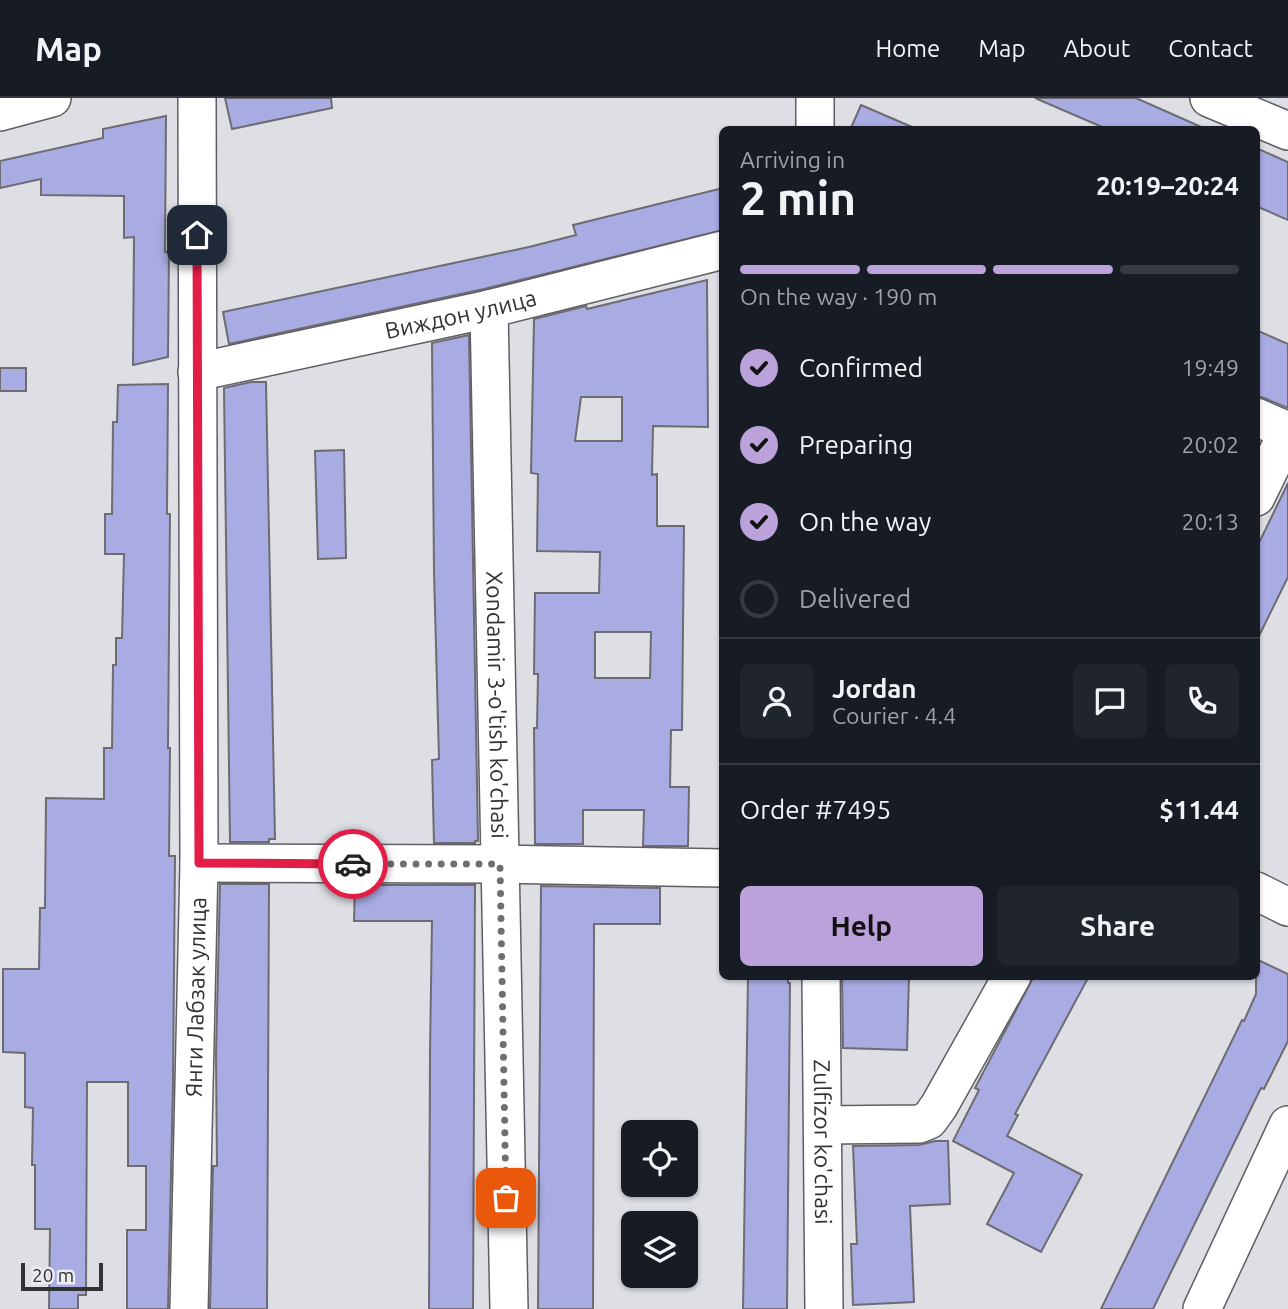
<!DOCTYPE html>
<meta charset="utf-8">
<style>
:root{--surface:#171b24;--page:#20242c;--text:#f1f3f6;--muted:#9ea1a6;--line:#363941;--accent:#bba2da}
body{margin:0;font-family:Ubuntu,sans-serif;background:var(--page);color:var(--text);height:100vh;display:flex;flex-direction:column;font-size:26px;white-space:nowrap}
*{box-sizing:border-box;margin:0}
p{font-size:23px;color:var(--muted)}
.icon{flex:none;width:38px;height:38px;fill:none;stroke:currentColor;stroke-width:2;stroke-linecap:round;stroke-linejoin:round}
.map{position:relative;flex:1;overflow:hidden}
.panel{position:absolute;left:719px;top:28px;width:541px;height:854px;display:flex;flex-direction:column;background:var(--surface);border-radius:10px;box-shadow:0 2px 5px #0004}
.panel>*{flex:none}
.tools{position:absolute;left:621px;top:1022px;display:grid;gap:14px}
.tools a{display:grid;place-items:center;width:77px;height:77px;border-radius:10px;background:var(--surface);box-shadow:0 2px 5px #0004;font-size:35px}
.scale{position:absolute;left:21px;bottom:18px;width:82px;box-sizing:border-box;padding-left:7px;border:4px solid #313234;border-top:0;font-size:19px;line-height:24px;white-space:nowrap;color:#313234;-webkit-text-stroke:5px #ebecf2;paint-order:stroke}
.pin{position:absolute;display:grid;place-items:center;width:60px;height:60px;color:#fff;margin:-30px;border-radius:14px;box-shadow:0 4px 10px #0006}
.courier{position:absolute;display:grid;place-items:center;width:70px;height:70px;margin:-35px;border:5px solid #e11d48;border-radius:50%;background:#fff;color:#222;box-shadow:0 2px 9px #0007}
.headline em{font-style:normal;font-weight:700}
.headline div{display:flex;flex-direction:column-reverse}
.headline{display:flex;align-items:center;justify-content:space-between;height:119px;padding:0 21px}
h1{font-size:46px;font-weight:700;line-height:52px}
.bar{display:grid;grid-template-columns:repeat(4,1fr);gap:10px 7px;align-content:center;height:84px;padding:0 21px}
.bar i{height:9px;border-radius:5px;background:var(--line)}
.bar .current{background:var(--accent)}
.bar p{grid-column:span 4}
.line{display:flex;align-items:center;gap:18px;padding:0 21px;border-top:2px solid var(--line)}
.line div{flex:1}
.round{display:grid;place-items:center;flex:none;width:74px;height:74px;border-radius:10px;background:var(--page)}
ol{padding:0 21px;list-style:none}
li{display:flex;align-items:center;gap:21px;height:77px}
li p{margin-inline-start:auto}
li .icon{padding:7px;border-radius:50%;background:var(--accent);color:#111;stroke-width:4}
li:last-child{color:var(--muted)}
li i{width:38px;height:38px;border:4px solid var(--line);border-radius:50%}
.primary-button{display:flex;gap:14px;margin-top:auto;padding:14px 21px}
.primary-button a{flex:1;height:80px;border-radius:10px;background:var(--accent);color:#111;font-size:28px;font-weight:700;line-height:80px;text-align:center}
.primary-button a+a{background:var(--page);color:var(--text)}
header{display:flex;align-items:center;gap:42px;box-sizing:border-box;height:98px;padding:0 35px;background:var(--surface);border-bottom:2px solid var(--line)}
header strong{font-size:33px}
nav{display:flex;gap:38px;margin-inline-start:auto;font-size:24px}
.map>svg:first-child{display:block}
</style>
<header>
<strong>Map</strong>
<nav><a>Home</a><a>Map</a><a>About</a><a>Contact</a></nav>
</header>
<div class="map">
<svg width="1288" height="1211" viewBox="0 0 1288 1211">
<rect width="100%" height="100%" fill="#dddfe5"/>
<g fill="#a9abe3" stroke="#6c6c71" stroke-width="2" fill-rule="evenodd">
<path d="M225,0h106l1,10 -100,21z"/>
<path d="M1035,0h101l72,32h-99z"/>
<path d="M861,7l58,25h-69z"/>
<path d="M166,18l-1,136 4,-1 -1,106 -35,8 1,-128 -10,1v-42l-83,-1v-16l-41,9v-27l103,-23v-9z"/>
<path d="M1256,50l32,14v58l-32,-14z"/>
<path d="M723,90v42l-239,59 -255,55 -6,-32 306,-65 47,-12 -3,-10z"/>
<path d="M707,182l1,147 -55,-1 -1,49 5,-1v52h27l-2,204h-11l-1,57h19l-1,59h-45l1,-36h-61v34h-48l-1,-116h3l1,-54h-4l1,-81h64l1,-41 -63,-1 1,-77 -7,-1 3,-154 52,-13 1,3zM581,299h41v44h-47zM595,534h56l-1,46h-55z"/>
<path d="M1256,232l32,14v64l-24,-10 -8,-2z"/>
<path d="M469,237l9,506h-3v2h-41l-2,-83 7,-1 -5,-187 -2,-229z"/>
<rect x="0" y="270" width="26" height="23"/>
<path d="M251,284h15l9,457h-6v3h-39l-6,-454z"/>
<path d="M168,286l-1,130h3l-2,234h2l-1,108h6l-2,228 -5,225h-41v-79h19v-64h-18v-84h-41l-1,213h-8v14h-29l1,-80h-15v-64h-3l1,-57 -8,-1v-54l-22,-1v-83h36l1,-61h5l1,-110 58,1v-51h8l1,-83h3v-27h6l2,-84h-19v-40h7l1,-92h4l1,-37z"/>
<path d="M344,352l2,108 -28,1 -3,-108z"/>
<path d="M1288,385v94l-32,65v-93z"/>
<path d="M220,786h49l-2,425h-57l3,-143h4l-1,-111z"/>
<path d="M355,787h120l-2,424h-44l1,-257 2,-131h-78z"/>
<path d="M541,788l119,2v36h-66l-1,385h-55z"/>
<path d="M1256,861l32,15v67l-24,48 -3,-1 -108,221h-52l141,-289 2,1 12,-27z"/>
<path d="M748,878h40v7h2l-3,326h-44z"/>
<path d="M842,878h67l-2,74 -64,-2z"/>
<path d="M1034,878h55l-74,138 3,1 -11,21 75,39 -41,77 -54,-28 27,-51 -61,-32 26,-51 -4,-2z"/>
<path d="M935,1043h13l2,63 -40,2 4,96 -61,3 -2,-61h6l-4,-98 66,-1z"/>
</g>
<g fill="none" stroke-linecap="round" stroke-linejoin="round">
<defs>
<g id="minor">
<path d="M815,0v32"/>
<path d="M1209,0l79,33"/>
<path d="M0,14l52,-14"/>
<path id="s1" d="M489,211l20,1000"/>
<path id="s2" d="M197,274l292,-63 234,-59"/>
<path d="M1256,319l32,14"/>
<path d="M1256,399l32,-66"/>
<path d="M199,765l301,1 223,4"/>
<path d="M1256,793l32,16"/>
<path id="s3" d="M821,878l3,333"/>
<path d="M823,1027l96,-1 10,-4 10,-14 73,-130"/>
<path id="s4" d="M189,1211l10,-446 -2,-765"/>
<path d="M1202,1211l86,-184"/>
</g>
</defs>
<use href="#minor" stroke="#5e5f64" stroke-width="40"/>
<use href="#minor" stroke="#fff" stroke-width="37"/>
</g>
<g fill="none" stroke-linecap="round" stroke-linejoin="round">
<path stroke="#6d6f72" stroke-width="7" stroke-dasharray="0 12.6" d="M353,766h147l6,334"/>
<path stroke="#e11d48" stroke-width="9" d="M197,137l2,628 154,1"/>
</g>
<g text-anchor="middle" stroke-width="6" stroke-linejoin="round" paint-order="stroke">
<g font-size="23" fill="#313234" stroke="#ebecf2">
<text dy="8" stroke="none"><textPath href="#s2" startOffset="270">Виждон улица</textPath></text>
<text dy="8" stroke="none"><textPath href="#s1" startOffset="396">Xondamir 3-o'tish ko'chasi</textPath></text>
<text dy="8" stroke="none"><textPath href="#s4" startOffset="312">Янги Лабзак улица</textPath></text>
<text dy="8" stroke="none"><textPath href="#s3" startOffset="166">Zulfizor ko'chasi</textPath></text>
</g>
</g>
</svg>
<div class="tools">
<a><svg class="icon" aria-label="locate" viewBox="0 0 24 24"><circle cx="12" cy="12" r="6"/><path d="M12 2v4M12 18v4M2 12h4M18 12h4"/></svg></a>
<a><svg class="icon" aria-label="layers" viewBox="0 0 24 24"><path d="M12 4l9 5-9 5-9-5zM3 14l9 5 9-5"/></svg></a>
</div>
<div class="scale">20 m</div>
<div class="pin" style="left:506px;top:1100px;background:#ea580c"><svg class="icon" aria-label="bag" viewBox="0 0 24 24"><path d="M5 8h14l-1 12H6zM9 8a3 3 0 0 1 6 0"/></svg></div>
<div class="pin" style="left:197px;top:137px;background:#1f2937"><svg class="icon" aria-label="home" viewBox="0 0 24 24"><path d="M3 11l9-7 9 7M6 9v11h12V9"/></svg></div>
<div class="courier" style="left:353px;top:766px"><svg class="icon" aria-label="car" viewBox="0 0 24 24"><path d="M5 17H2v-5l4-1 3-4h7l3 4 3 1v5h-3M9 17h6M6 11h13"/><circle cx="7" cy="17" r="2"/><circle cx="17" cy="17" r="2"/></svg></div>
<section class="panel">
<div class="headline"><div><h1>2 min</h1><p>Arriving in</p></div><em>20:19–20:24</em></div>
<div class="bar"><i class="current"></i><i class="current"></i><i class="current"></i><i></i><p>On the way · 190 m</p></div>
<ol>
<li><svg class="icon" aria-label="check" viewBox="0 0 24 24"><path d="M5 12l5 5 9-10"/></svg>Confirmed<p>19:49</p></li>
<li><svg class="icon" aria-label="check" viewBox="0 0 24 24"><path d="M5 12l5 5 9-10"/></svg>Preparing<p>20:02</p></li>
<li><svg class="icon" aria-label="check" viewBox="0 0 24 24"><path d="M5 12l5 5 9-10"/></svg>On the way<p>20:13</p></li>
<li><i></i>Delivered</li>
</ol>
<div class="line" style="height:126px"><a class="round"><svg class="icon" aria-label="person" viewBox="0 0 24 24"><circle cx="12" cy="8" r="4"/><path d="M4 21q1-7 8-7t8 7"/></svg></a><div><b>Jordan</b><p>Courier · 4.4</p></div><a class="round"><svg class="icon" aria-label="chat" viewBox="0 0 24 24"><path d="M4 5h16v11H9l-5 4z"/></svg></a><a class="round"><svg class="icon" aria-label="phone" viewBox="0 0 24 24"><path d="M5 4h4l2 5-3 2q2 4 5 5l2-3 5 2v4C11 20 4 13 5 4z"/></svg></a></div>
<div class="line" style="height:91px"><div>Order #7495</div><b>$11.44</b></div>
<div class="primary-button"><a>Help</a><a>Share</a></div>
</section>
</div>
